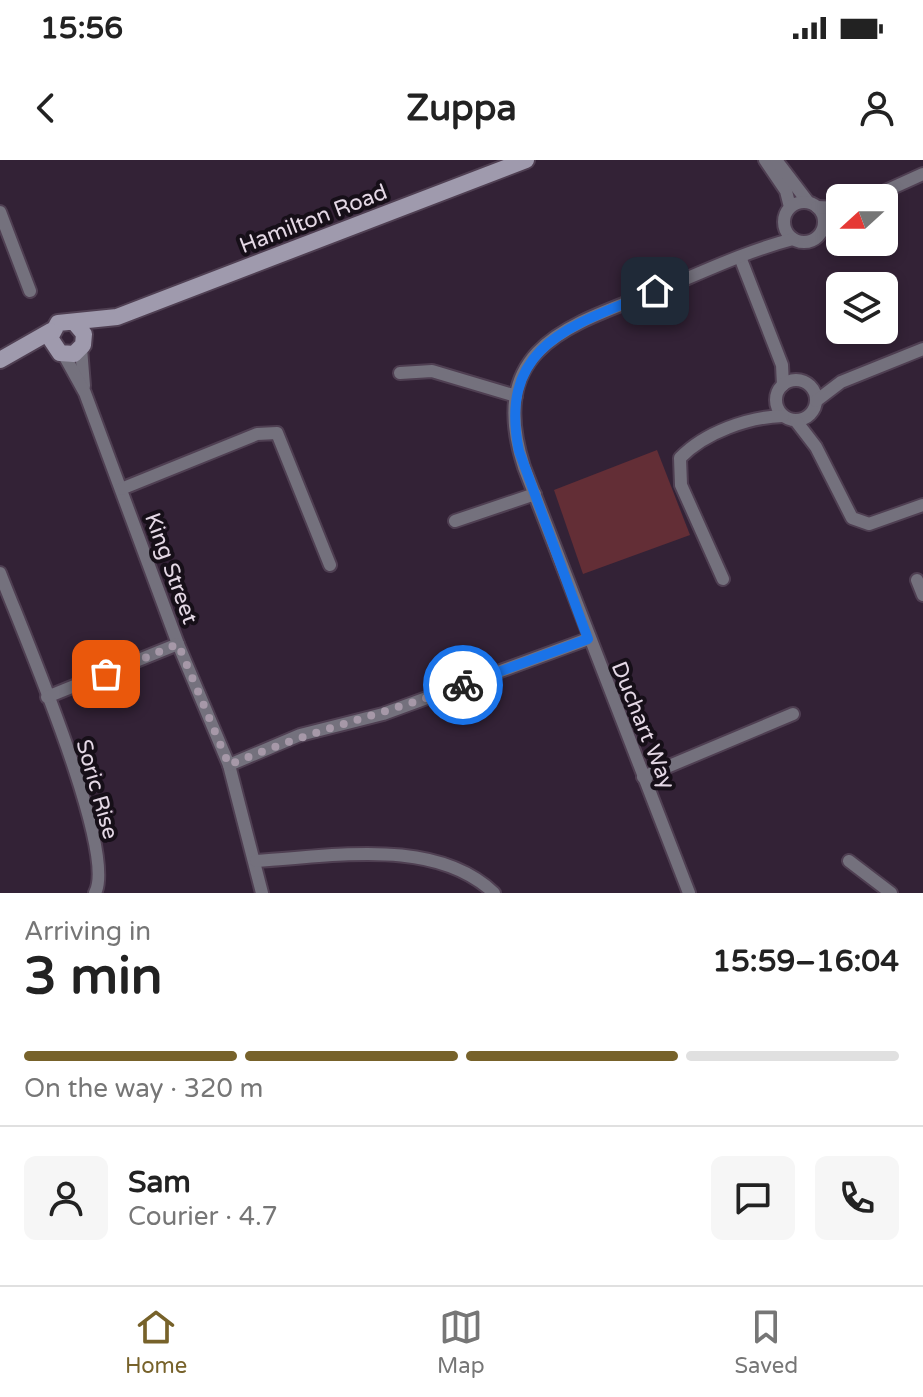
<!DOCTYPE html>
<meta charset="utf-8">
<style>
:root{--surface:#fff;--page:#f6f6f6;--text:#222;--muted:#767676;--line:#e0e0e0;--accent:#77622a}
body{margin:0;font-family:"Varela Round",sans-serif;background:var(--page);color:var(--text);height:100vh;display:flex;flex-direction:column;font-size:30px;white-space:nowrap}
*{box-sizing:border-box;margin:0}
p{font-size:26px;color:var(--muted)}
.icon{flex:none;width:44px;height:44px;fill:none;stroke:currentColor;stroke-width:2;stroke-linecap:round;stroke-linejoin:round}
.map{position:relative;height:733px;overflow:hidden}
.panel{display:flex;flex-direction:column;background:var(--surface);flex:1}
.panel>*{flex:none}
.needle{width:52px;rotate:249deg}
.tools{position:absolute;left:826px;top:24px;display:grid;gap:16px}
.tools a{display:grid;place-items:center;width:72px;height:72px;border-radius:12px;background:var(--surface);box-shadow:0 4px 12px #0003;font-size:40px}
.pin{position:absolute;display:grid;place-items:center;width:68px;height:68px;color:#fff;margin:-34px;border-radius:16px;box-shadow:0 4px 12px #0006}
.courier{position:absolute;display:grid;place-items:center;width:80px;height:80px;margin:-40px;border:6px solid #1a73e8;border-radius:50%;background:#fff;color:#222;box-shadow:0 2px 10px #0007}
.overview em{font-style:normal;font-weight:800}
.overview div{display:flex;flex-direction:column-reverse}
.overview{display:flex;align-items:center;justify-content:space-between;height:136px;padding:0 24px}
h1{font-size:52px;font-weight:800;line-height:60px}
.bar{display:grid;grid-template-columns:repeat(4,1fr);gap:12px 8px;align-content:center;height:96px;padding:0 24px}
.bar i{height:10px;border-radius:6px;background:var(--line)}
.bar .current{background:var(--accent)}
.bar p{grid-column:span 4}
.line{display:flex;align-items:center;gap:20px;padding:0 24px;border-top:2px solid var(--line)}
.line div{flex:1}
.round{display:grid;place-items:center;flex:none;width:84px;height:84px;border-radius:12px;background:var(--page)}
.status{display:flex;justify-content:space-between;align-items:center;height:56px;padding:0 40px;background:var(--surface);direction:ltr}
.status svg{height:22px;fill:currentColor}
header{display:flex;justify-content:space-between;align-items:center;height:104px;padding:0 24px;background:var(--surface);font-size:36px;font-weight:800}
.tab-bar{display:flex;justify-content:space-around;align-items:center;height:112px;border-top:2px solid var(--line);background:var(--surface);font-size:22px;color:var(--muted)}
.tab-bar a{display:grid;justify-items:center;gap:4px}
.tab-bar .current{color:var(--accent)}
.map>svg:first-child{display:block}
</style>
<div class="status"><b>15:56</b><svg viewBox="0 0 49 12"><path d="M0 12V9h3v3zM5 12V6h3v6zM10 12V3h3v9zM15 12V0h3v12zM26 1h20v11H26zM47 4h2v5h-2z"/></svg></div>
<header><svg class="icon" aria-label="back" viewBox="0 0 24 24"><path d="M15 5l-7 7 7 7"/></svg>Zuppa<svg class="icon" aria-label="person" viewBox="0 0 24 24"><circle cx="12" cy="8" r="4"/><path d="M4 21q1-7 8-7t8 7"/></svg></header>
<div class="map">
<svg width="923" height="733" viewBox="0 0 923 733">
<rect width="100%" height="100%" fill="#332236"/>
<path fill="#632e36" d="M657,290l33,85 -107,39 -29,-84z"/>
<g fill="none" stroke-linecap="round" stroke-linejoin="round">
<defs>
<g id="minor">
<path d="M765,0l21,31 4,16"/>
<path d="M776,0l32,42"/>
<path d="M870,38l53,-24"/>
<circle cx="804" cy="62" r="20"/>
<path d="M817,47l23,1"/>
<path d="M0,52l30,79"/>
<path d="M740,97l42,108 1,20"/>
<path d="M81,188l3,38"/>
<path d="M64,195l21,38 93,251 51,121 33,128"/>
<path d="M400,213l32,-2 84,25"/>
<circle cx="796" cy="240" r="20"/>
<path d="M816,241l25,-19 82,-33"/>
<path d="M796,261l20,26 36,71 17,6 54,-19"/>
<path d="M121,329l136,-55 20,-1 53,132"/>
<path d="M455,361l80,-27"/>
<path d="M0,413c20,53 118,278 95,320"/>
<path d="M723,419l-42,-94 -1,-27c25,-26 69,-41 103,-42"/>
<path d="M917,420l6,15"/>
<path d="M47,537l131,-53"/>
<path d="M229,605l71,-30 83,-21 205,-75"/>
<path d="M643,617l150,-63"/>
<path d="M256,701c75,-4 178,-25 238,32"/>
<path d="M849,701l42,32"/>
<path d="M689,733l-165,-426c-39,-122 47,-142 138,-178 43,-18 85,-38 131,-50"/>
</g>
<g id="secondary">
<path d="M74,162l10,12 -1,11 -9,9 -14,-1 -10,-15 8,-15 59,-6 409,-157"/>
<path d="M0,200l51,-29"/>
</g>
</defs>
<use href="#minor" stroke="#4f3f52" stroke-width="16"/>
<use href="#secondary" stroke="#4f3f52" stroke-width="20"/>
<use href="#minor" stroke="#74717d" stroke-width="12"/>
<use href="#secondary" stroke="#9f9aad" stroke-width="16"/>
</g>
<g fill="none" stroke-linecap="round" stroke-linejoin="round">
<path stroke="#a698a8" stroke-width="8" stroke-dasharray="0 14.4" d="M106,514l72,-30 51,121c76,-33 156,-51 234,-80"/>
<path stroke="#1a73e8" stroke-width="10" d="M463,525l125,-46 -69,-188c-22,-108 55,-126 136,-160"/>
</g>
<g text-anchor="middle" stroke-width="8" stroke-linejoin="round" paint-order="stroke">
<g font-size="22" fill="#e4d8e5" stroke="#160f18">
<text transform="translate(313 58) rotate(-21)" y="8">Hamilton Road</text>
<text transform="translate(172 408) rotate(70)" y="8">King Street</text>
<text transform="translate(644 565) rotate(68)" y="8">Duchart Way</text>
<text transform="translate(98 629) rotate(74)" y="8">Soric Rise</text>
</g>
</g>
</svg>
<div class="tools">
<a><svg class="needle" viewBox="-14 -14 28 28"><path d="M0-13l5 13h-10z" fill="#e53935"/><path d="M0 13l5-13h-10z" fill="#767676"/></svg></a>
<a><svg class="icon" aria-label="layers" viewBox="0 0 24 24"><path d="M12 4l9 5-9 5-9-5zM3 14l9 5 9-5"/></svg></a>
</div>
<div class="pin" style="left:106px;top:514px;background:#ea580c"><svg class="icon" aria-label="bag" viewBox="0 0 24 24"><path d="M5 8h14l-1 12H6zM9 8a3 3 0 0 1 6 0"/></svg></div>
<div class="pin" style="left:655px;top:131px;background:#1f2937"><svg class="icon" aria-label="home" viewBox="0 0 24 24"><path d="M3 11l9-7 9 7M6 9v11h12V9"/></svg></div>
<div class="courier" style="left:463px;top:525px"><svg class="icon" aria-label="bike" viewBox="0 0 24 24"><circle cx="6" cy="16" r="4"/><circle cx="18" cy="16" r="4"/><path d="M6 16l4-8h5l3 8M10 8l3 8H6M13 5h3"/></svg></div>
</div>
<section class="panel">
<div class="overview"><div><h1>3 min</h1><p>Arriving in</p></div><em>15:59–16:04</em></div>
<div class="bar"><i class="current"></i><i class="current"></i><i class="current"></i><i></i><p>On the way · 320 m</p></div>
<div class="line" style="height:144px"><a class="round"><svg class="icon" aria-label="person" viewBox="0 0 24 24"><circle cx="12" cy="8" r="4"/><path d="M4 21q1-7 8-7t8 7"/></svg></a><div><b>Sam</b><p>Courier · 4.7</p></div><a class="round"><svg class="icon" aria-label="chat" viewBox="0 0 24 24"><path d="M4 5h16v11H9l-5 4z"/></svg></a><a class="round"><svg class="icon" aria-label="phone" viewBox="0 0 24 24"><path d="M5 4h4l2 5-3 2q2 4 5 5l2-3 5 2v4C11 20 4 13 5 4z"/></svg></a></div>
</section>
<nav class="tab-bar">
<a class="current"><svg class="icon" aria-label="home" viewBox="0 0 24 24"><path d="M3 11l9-7 9 7M6 9v11h12V9"/></svg>Home</a>
<a><svg class="icon" aria-label="map" viewBox="0 0 24 24"><path d="M3 6l6-2 6 2 6-2v14l-6 2-6-2-6 2zM9 4v14M15 6v14"/></svg>Map</a>
<a><svg class="icon" aria-label="saved" viewBox="0 0 24 24"><path d="M7 4h10v16l-5-4-5 4z"/></svg>Saved</a>
</nav>
